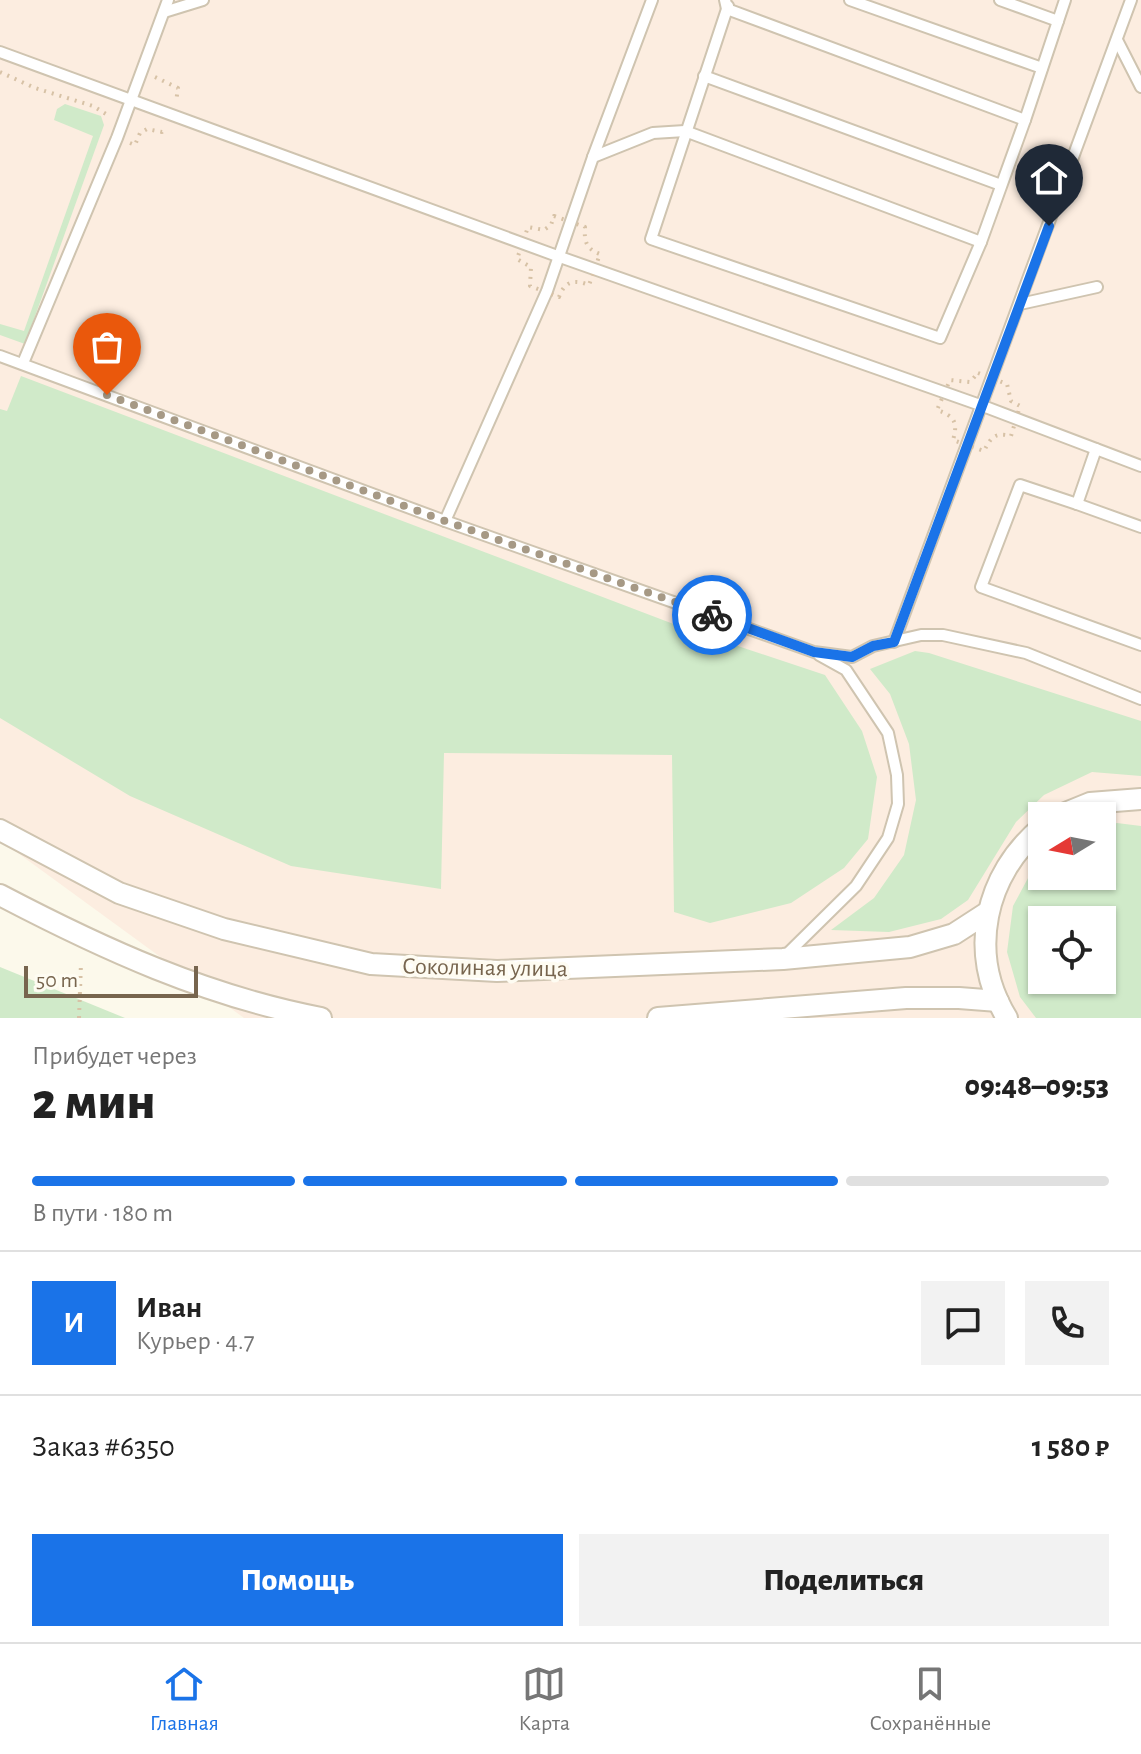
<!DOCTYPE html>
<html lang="ru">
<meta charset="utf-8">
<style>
:root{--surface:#fff;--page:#f2f2f2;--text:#222;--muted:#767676;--line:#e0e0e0;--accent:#1a73e8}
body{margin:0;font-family:"Alegreya Sans",sans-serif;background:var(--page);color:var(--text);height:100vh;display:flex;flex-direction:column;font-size:30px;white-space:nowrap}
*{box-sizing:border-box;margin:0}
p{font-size:26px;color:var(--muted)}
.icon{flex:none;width:44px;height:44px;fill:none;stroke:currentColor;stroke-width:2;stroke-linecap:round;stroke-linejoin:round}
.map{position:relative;height:1018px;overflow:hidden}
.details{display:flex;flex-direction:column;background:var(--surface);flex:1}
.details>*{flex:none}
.needle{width:52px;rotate:260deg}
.controls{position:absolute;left:1028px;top:802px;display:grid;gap:16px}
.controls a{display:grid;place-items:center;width:88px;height:88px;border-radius:0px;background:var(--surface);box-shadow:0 2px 6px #0004;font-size:40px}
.scale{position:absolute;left:24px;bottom:20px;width:174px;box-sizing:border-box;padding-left:8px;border:4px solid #77654e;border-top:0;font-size:22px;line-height:28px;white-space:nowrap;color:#77654e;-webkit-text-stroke:6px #fefcf2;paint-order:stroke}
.pin{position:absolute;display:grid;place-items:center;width:68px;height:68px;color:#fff;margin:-82px -34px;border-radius:50% 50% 50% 0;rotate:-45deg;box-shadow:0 0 8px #0007}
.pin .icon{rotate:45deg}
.courier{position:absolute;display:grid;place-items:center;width:80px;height:80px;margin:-40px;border:6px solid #1a73e8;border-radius:50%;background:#fff;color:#222;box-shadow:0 2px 10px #0007}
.overview em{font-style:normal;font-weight:800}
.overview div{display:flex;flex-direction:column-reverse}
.overview{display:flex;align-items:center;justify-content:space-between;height:136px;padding:0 32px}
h1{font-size:52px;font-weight:800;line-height:60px}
.bar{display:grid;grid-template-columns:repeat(4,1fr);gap:12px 8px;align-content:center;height:96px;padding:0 32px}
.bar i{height:10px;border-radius:6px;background:var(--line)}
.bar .active{background:var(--accent)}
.bar p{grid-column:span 4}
.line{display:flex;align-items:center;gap:20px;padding:0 32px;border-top:2px solid var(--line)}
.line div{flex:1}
.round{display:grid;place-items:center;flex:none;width:84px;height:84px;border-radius:0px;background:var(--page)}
.primary-button{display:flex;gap:16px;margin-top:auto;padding:16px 32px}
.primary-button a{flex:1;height:92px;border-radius:0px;background:var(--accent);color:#fff;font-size:32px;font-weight:800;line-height:92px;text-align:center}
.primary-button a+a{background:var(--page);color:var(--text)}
.tabs{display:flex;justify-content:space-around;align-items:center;height:112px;border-top:2px solid var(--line);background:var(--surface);font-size:22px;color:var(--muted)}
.tabs a{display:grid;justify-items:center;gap:4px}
.tabs .active{color:var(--accent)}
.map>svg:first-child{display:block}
</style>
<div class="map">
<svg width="1141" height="1018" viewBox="0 0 1141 1018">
<rect width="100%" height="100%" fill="#fcf9eb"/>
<path fill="#fcede0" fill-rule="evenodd" d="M0,0h1141v1018h-897l-244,-178zM1042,816h60v60h-60zM1042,920h60v60h-60z"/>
<g fill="#d0eac9" fill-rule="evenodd">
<path d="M65,104l36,12 3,9 -79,219 -25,-9v-11l24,7 69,-195 -39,-16 3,-11z"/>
<path d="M21,376l663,252 141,47 37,56 15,46 -9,62 -24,29 -53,35 -81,20 -36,-11 -2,-157 -228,-2 -3,136 -150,-23 -161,-70 -130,-78v-309l7,2z"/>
<path d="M915,651l14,2 212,68v55l-49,-4 -48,23 -28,27 -48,78 -27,19 -52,13 -58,-2 43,-32 30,-43 12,-55 -7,-56 -19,-50 -20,-25z"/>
<path d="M1117,823l24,3v192h-105l-16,-21 -13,-45 6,-46 22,-41 7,-5v16h60v-49zM1042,920h60v60h-60z"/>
<path d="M0,967l125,51h-125z"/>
</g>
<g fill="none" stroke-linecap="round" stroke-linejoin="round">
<defs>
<g id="lane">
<path d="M850,0l192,68"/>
<path d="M1000,0l58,21"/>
<path d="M728,6l-77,233 289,99 41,-96"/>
<path d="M164,12l39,-12"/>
<path d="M1117,40l24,47"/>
<path d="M0,52l560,205 423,149 158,60"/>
<path d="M704,76l297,109"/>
<path d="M1025,120l40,-120"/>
<path d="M593,157l60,-24 32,-2 296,111 44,-122 -298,-111 -2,-9"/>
<path d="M1020,304l77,-17"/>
<path d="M0,356l445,165 369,131 38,5 21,-11 48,-11h22l83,18 115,46"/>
<path d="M23,363l94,-225 51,-138"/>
<path d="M1096,449l-19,55 64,23"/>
<path d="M1077,504l-57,-19 -39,102 160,58"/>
<path d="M445,521l102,-230 46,-134 59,-157"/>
<path d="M894,642l237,-642"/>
<path d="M785,956l71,-70 32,-48 10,-34 -1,-29 -9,-42 -42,-63 -27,-15"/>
</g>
<g id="street">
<path d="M1058,816l32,-13 51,-4"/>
<path d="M0,830l119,63 105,36 147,35 126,7 286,-12 127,-12 44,-13 34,-22"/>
<path d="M0,895c103,54 206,101 321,123"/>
<path d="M658,1018l248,-20h53l39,3"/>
<path d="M1007,1018c-40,-65 -22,-144 35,-191"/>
</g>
</defs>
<use href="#lane" stroke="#cfc4b0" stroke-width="14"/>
<use href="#street" stroke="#cfc4b0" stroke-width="24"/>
<g stroke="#d7c2a6" stroke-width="4" stroke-dasharray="2 6" stroke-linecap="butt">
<path d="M0,72l35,16 58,18 13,8 1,5"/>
<path d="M155,77l23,11 -2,14"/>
<path d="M130,143l5,2 5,-12 7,-4 15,3 3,-4"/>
<path d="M554,216l31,11c-1,14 1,22 15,27l-11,31c-15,-6 -24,-4 -30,12l-29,-11 1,-19 -14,-8 11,-32 16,3 7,-5z"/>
<path d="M978,373l29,11 4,17 9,5 -9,30c-16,-4 -20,1 -27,15l-31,-11c5,-17 2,-24 -16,-30l13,-30 20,2z"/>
<path d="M79,1018l2,-55"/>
</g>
<use href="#lane" stroke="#fff" stroke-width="10"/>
<use href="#street" stroke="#fff" stroke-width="20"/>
</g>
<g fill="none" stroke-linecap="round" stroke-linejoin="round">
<path stroke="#a69985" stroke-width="8" stroke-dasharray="0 14.4" d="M107,395l338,126 267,94"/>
<path stroke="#1a73e8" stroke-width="10" d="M712,615l102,37 38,5 21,-11 21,-4 155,-416"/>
</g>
<g text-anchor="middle" stroke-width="7" stroke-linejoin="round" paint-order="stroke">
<g font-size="24" fill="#77654e" stroke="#fefcf2">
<text transform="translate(485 967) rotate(1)" y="8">Соколиная улица</text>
</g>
</g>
</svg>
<div class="controls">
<a><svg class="needle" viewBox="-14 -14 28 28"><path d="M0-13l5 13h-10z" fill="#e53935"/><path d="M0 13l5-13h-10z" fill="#767676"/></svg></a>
<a><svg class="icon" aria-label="locate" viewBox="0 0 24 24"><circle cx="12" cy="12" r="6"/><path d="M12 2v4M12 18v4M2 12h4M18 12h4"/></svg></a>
</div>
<div class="scale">50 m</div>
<div class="pin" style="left:107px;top:395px;background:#ea580c"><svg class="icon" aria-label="bag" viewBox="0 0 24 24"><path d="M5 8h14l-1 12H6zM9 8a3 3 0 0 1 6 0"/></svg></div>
<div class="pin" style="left:1049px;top:226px;background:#1f2937"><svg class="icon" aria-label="home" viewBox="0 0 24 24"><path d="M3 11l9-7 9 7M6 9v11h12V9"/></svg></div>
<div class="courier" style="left:712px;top:615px"><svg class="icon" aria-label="bike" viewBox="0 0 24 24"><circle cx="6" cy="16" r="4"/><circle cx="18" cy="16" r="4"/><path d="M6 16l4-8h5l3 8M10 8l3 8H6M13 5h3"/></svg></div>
</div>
<section class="details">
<div class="overview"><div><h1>2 мин</h1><p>Прибудет через</p></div><em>09:48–09:53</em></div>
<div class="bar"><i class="active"></i><i class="active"></i><i class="active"></i><i></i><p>В пути · 180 m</p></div>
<div class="line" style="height:144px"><b class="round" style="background:var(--accent);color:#fff">И</b><div><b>Иван</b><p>Курьер · 4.7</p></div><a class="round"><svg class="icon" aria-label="chat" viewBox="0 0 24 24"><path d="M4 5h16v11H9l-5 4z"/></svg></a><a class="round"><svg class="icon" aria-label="phone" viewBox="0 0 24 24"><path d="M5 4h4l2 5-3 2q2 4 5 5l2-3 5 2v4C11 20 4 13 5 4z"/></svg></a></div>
<div class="line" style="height:104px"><div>Заказ #6350</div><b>1 580 ₽</b></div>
<div class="primary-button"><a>Помощь</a><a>Поделиться</a></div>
</section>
<nav class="tabs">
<a class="active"><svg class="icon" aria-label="home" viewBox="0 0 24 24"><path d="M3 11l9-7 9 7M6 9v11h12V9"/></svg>Главная</a>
<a><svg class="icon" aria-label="map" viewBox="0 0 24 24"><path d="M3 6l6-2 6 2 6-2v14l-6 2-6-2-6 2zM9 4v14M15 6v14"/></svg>Карта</a>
<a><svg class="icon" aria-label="saved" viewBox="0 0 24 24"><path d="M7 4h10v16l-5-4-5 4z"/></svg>Сохранённые</a>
</nav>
